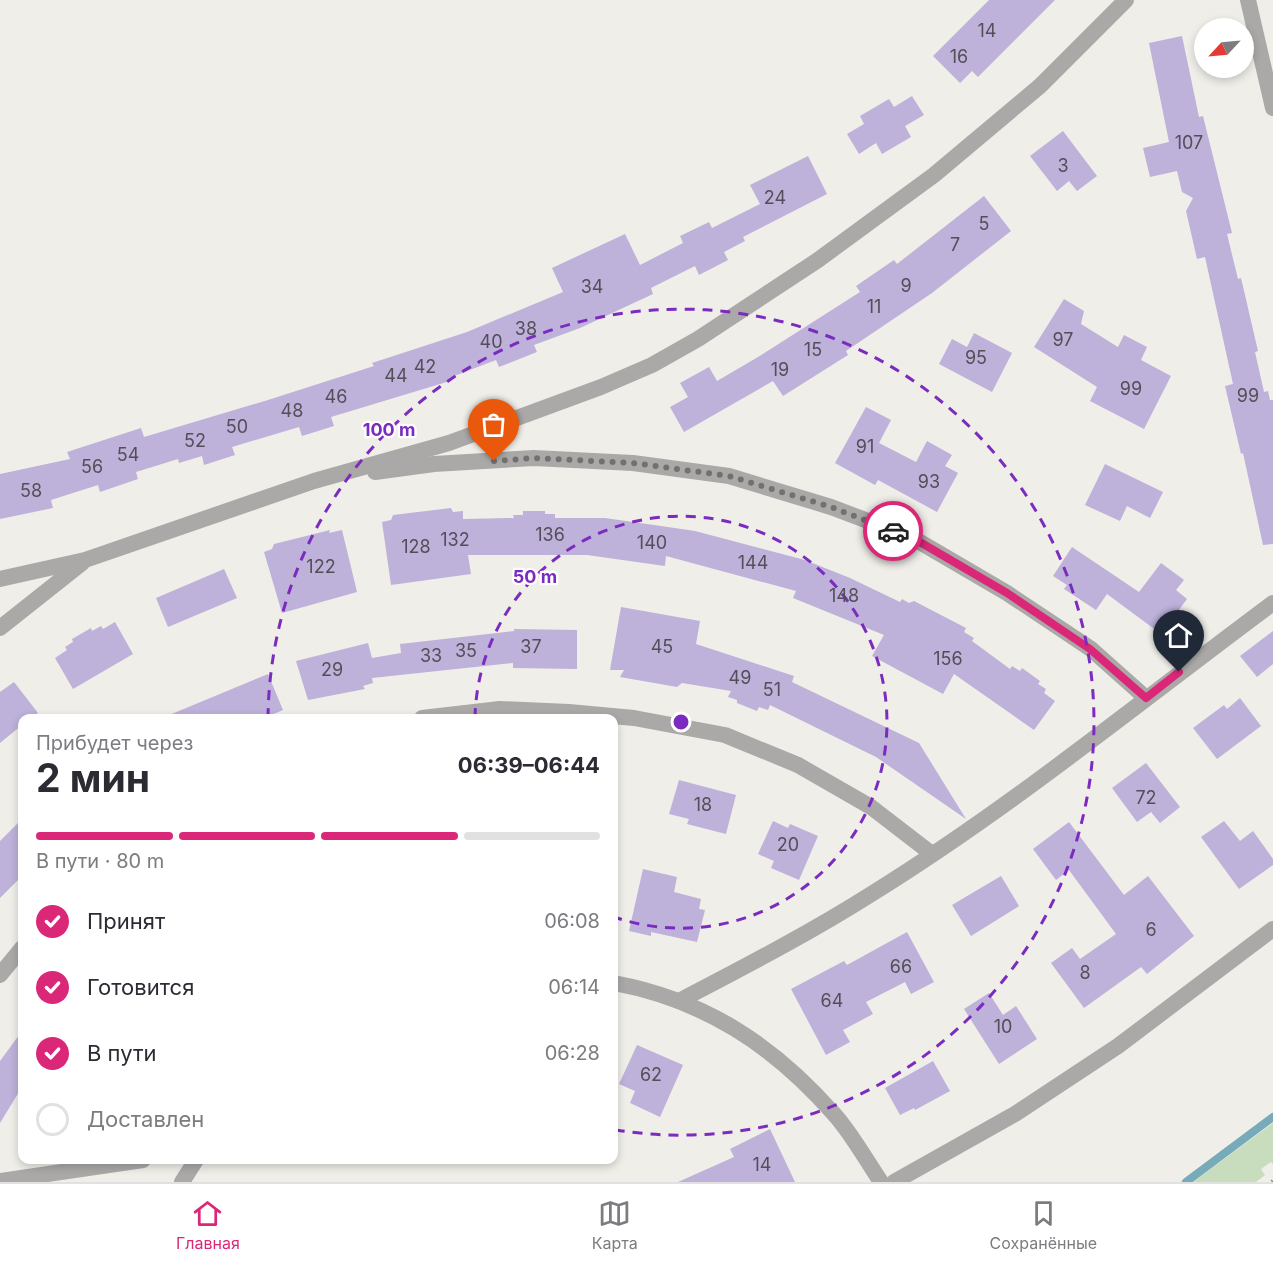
<!DOCTYPE html>
<html lang="ru">
<meta charset="utf-8">
<style>
:root{--surface:#fff;--page:#f7f7f7;--text:#2b2b33;--muted:#7c7c81;--line:#e1e1e2;--accent:#db2777}
body{margin:0;font-family:Inter,sans-serif;background:var(--page);color:var(--text);height:100vh;display:flex;flex-direction:column;font-size:22px;white-space:nowrap}
*{box-sizing:border-box;margin:0}
p{font-size:20px;color:var(--muted)}
.icon{flex:none;width:33px;height:33px;fill:none;stroke:currentColor;stroke-width:2;stroke-linecap:round;stroke-linejoin:round}
.map{position:relative;flex:1;overflow:hidden}
.side{position:absolute;left:18px;top:714px;width:600px;height:450px;display:flex;flex-direction:column;background:var(--surface);border-radius:12px;box-shadow:0 3px 9px #0003}
.side>*{flex:none}
.needle{width:39px;rotate:244deg}
.tools{position:absolute;left:1194px;top:18px;display:grid;gap:12px}
.tools a{display:grid;place-items:center;width:60px;height:60px;border-radius:50%;background:var(--surface);box-shadow:0 3px 9px #0003;font-size:30px}
.pin{position:absolute;display:grid;place-items:center;width:51px;height:51px;color:#fff;margin:-62px -26px;border-radius:50% 50% 50% 0;rotate:-45deg;box-shadow:0 0 6px #0007}
.pin .icon{rotate:45deg}
.courier{position:absolute;display:grid;place-items:center;width:60px;height:60px;margin:-30px;border:4px solid #db2777;border-radius:50%;background:#fff;color:#222;box-shadow:0 2px 8px #0007}
.overview em{font-style:normal;font-weight:700}
.overview div{display:flex;flex-direction:column-reverse}
.overview{display:flex;align-items:center;justify-content:space-between;height:102px;padding:0 18px}
h1{font-size:39px;font-weight:700;line-height:45px}
.bar{display:grid;grid-template-columns:repeat(4,1fr);gap:9px 6px;align-content:center;height:72px;padding:0 18px}
.bar i{height:8px;border-radius:4px;background:var(--line)}
.bar .active{background:var(--accent)}
.bar p{grid-column:span 4}
ol{padding:0 18px;list-style:none}
li{display:flex;align-items:center;gap:18px;height:66px}
li p{margin-inline-start:auto}
li .icon{padding:6px;border-radius:50%;background:var(--accent);color:#fff;stroke-width:4}
li:last-child{color:var(--muted)}
li i{width:33px;height:33px;border:3px solid var(--line);border-radius:50%}
.dock{display:flex;justify-content:space-around;align-items:center;height:84px;border-top:2px solid var(--line);background:var(--surface);font-size:16px;color:var(--muted)}
.dock a{display:grid;justify-items:center;gap:3px}
.dock .active{color:var(--accent)}
.map>svg:first-child{display:block}
</style>
<div class="map">
<svg width="1273" height="1182" viewBox="0 0 1273 1182">
<rect width="100%" height="100%" fill="#f0eee9"/>
<path fill="#c8ddbe" d="M1273,1123v41l-2,-2 -10,7 4,6 -9,7h-63z"/>
<g fill="none" stroke-linecap="round" stroke-linejoin="round">
<path stroke="#77abba" stroke-width="8" d="M1186,1182l87,-65"/>
</g>
<g fill="#beb1da">
<path d="M989,0h66l-77,77 -6,-6 -12,12 -27,-27z"/>
<path d="M1182,36l17,81 4,-1 29,117 -5,1 11,45 3,-1 17,73 -3,1 9,40 4,-1 2,9h3v144l-10,1 -20,-92 -2,1 -16,-68 8,-2 -28,-127 -8,2 -11,-48 7,-13 -11,-6 -5,-21 -27,6 -7,-29 26,-6 -20,-99z"/>
<path d="M912,96l12,19 -19,11 6,11 -29,17 -6,-11 -17,11 -12,-20 17,-10 -4,-8 29,-17 5,8z"/>
<path d="M1063,131l34,45 -20,15 -8,-10 -12,10 -27,-35z"/>
<path d="M808,156l19,38 -84,43 2,4 -21,11 4,8 -29,15 -4,-9 -44,22 2,6 -73,34 -46,17 3,7 -38,15 -3,-7 -47,18 1,3 -119,36 3,9 -32,10 -3,-9 -20,6 -47,14 3,8 -31,10 -2,-9 -23,7 -1,-4 -42,13 2,7 -38,13 -2,-7 -47,15 2,8 -53,11v-45l70,-15 -3,-7 74,-24 3,9 124,-37 106,-34 -2,-3 95,-31 96,-40 -11,-24 73,-34 15,31 43,-22 -3,-7 29,-14 3,6 48,-24 -10,-19z"/>
<path d="M984,196l27,35 -79,62 -86,58 2,4 -65,41 -10,-15 -89,51 -14,-25 18,-10 -8,-14 29,-16 8,14 41,-24 102,-65 -4,-6 38,-26 3,4z"/>
<path d="M1064,299l20,12 -3,13 37,23 6,-12 23,12 -6,13 30,16 -27,53 -54,-28 7,-14 -63,-40z"/>
<path d="M974,333l38,20 -20,39 -53,-28 13,-25 15,8z"/>
<path d="M866,407l25,13 -12,23 37,19 11,-21 25,14 -7,11 13,7 -21,39 -59,-32 -3,5 -40,-22z"/>
<path d="M1105,464l58,28 -13,26 -23,-12 -7,15 -35,-16z"/>
<path d="M451,508l2,4 10,-1v8l51,-1 -1,-3h10v-4h22v3h10v4h50l56,8 34,5 110,29 45,18 50,24 2,-3 7,4 5,-2 52,27 -2,4 10,6 -2,3 38,28 2,-3 8,5 2,-3 18,13 -2,3 8,5 -2,4 11,8 -21,29 -80,-56 -11,20 -71,-38 12,-21 -91,-37 3,-7 -130,-35 -1,10 -78,-11h-119l3,19 -80,11 -9,-63 9,-2 2,-5z"/>
<path d="M330,530l-1,3 13,-3 15,62 -75,21 -18,-61 8,-3 2,-5z"/>
<path d="M1072,547l67,45 22,-29 23,17 -8,10 11,9 -26,35 -54,-40 -11,16 -32,-21 3,-4 -14,-9z"/>
<path d="M224,569l13,29 -69,29 -12,-29z"/>
<path d="M621,607l79,14 -4,23 98,32 -2,6 127,61 47,76 -90,-62 -106,-52 -2,5 -9,-3 -2,4 -20,-8v-3l-9,-3 3,-6 -49,-8 -5,4 -57,-10 4,-7h-14z"/>
<path d="M115,622l18,32 -60,35 -18,-31 12,-8 -2,-3 8,-5 -1,-3 19,-11 1,3 9,-5 2,3z"/>
<path d="M514,629l63,1v39l-64,-1v-5l-141,15 1,5 -10,3 2,3 -57,11 -12,-39 72,-18 4,15 29,-5 -1,-9 114,-13z"/>
<path d="M1273,631v33l-16,13 -17,-21z"/>
<path d="M268,674l15,36 -19,8h-102z"/>
<path d="M14,682l24,31 -7,5h-9v7l-22,18v-51z"/>
<path d="M1240,698l21,28 -44,33 -24,-31 31,-23 3,4z"/>
<path d="M1146,763l34,44 -20,16 -9,-11 -14,10 -25,-34z"/>
<path d="M679,780l57,15 -10,39 -39,-10 2,-5 -20,-5z"/>
<path d="M22,819v57l-22,22v-57z"/>
<path d="M773,821l15,7 2,-4 28,12 -19,44 -28,-12 3,-7 -16,-7z"/>
<path d="M1224,821l16,20 13,-10 20,28v6l-34,24 -38,-52z"/>
<path d="M1069,822l55,73 24,-19 46,60 -47,38 -6,-7 -57,41 -33,-45 21,-15 8,11 36,-25 -47,-64 -13,10 -23,-31z"/>
<path d="M643,869l34,8 -3,15 27,7 -2,10 6,1 -8,32 -46,-10v4l-22,-5z"/>
<path d="M1001,876l18,30 -48,30 -19,-31z"/>
<path d="M907,932l27,50 -23,12 -6,-12 -39,20 7,12 -30,16 7,12 -24,13 -35,-66 53,-28 3,4z"/>
<path d="M989,993l14,22 13,-9 21,33 -38,25 -35,-55z"/>
<path d="M22,1031v56l-22,36v-62z"/>
<path d="M637,1045l46,20 -23,52 -30,-14 5,-12 -16,-7z"/>
<path d="M933,1061l17,30 -35,19 -1,-2 -14,7 -15,-27z"/>
<path d="M770,1129l25,53h-117l56,-25 -4,-8z"/>
</g>
<g fill="none" stroke-linecap="round" stroke-linejoin="round">
<path stroke="#8c8a87" stroke-width="4" stroke-dasharray="3 4.5" stroke-linecap="butt" d="M1272,1182l1,-1"/>
<g stroke="#aba9a7" stroke-width="16">
<path d="M1248,0l25,108"/>
<path d="M375,472l59,-8 100,-6 99,5 96,13 102,31 82,31 94,55 84,56 55,49"/>
<path d="M0,579l85,-19 229,-79 135,-38 152,-56 51,-22 46,-26 120,-79 116,-85 106,-89 86,-86"/>
<path d="M0,628l82,-65"/>
<path d="M422,718l78,-9 69,3 65,6 91,17 73,30 73,42 61,47"/>
<path d="M0,975l22,-27"/>
<path d="M614,983c91,17 159,62 220,131 18,20 32,46 47,68"/>
<path d="M679,1001c65,-34 131,-68 194,-108 140,-87 268,-192 400,-290"/>
<path d="M0,1181l143,-21"/>
<path d="M182,1182l14,-22"/>
<path d="M894,1182l121,-68 103,-68 155,-117"/>
</g>
</g>
<g fill="none" stroke-linecap="round" stroke-linejoin="round">
<path stroke="#73716f" stroke-width="6" stroke-dasharray="0 10.8" d="M494,461l40,-3 99,5 96,13 102,31 62,24"/>
<path stroke="#db2777" stroke-width="8" d="M893,531l20,7 94,55 83,56 56,49 33,-26"/>
</g>
<g fill="none" stroke="#7b2cbf" stroke-width="3" stroke-dasharray="10 8">
<path d="M475 718A206 206 0 1 1 614 917"/>
<path d="M268 718A413 413 0 1 1 616 1130"/>
</g>
<g text-anchor="middle" stroke-width="4.5" stroke-linejoin="round" paint-order="stroke">
<g font-size="18" fill="#534f58">
<text x="987" y="37">14</text>
<text x="959" y="63">16</text>
<text x="1189" y="149">107</text>
<text x="1063" y="172">3</text>
<text x="775" y="204">24</text>
<text x="984" y="230">5</text>
<text x="955" y="251">7</text>
<text x="906" y="292">9</text>
<text x="592" y="293">34</text>
<text x="874" y="313">11</text>
<text x="526" y="335">38</text>
<text x="1063" y="346">97</text>
<text x="491" y="348">40</text>
<text x="813" y="356">15</text>
<text x="976" y="364">95</text>
<text x="425" y="373">42</text>
<text x="780" y="376">19</text>
<text x="396" y="382">44</text>
<text x="1131" y="395">99</text>
<text x="1248" y="402">99</text>
<text x="336" y="403">46</text>
<text x="292" y="417">48</text>
<text x="237" y="433">50</text>
<text x="195" y="447">52</text>
<text x="865" y="453">91</text>
<text x="128" y="461">54</text>
<text x="92" y="473">56</text>
<text x="929" y="488">93</text>
<text x="31" y="497">58</text>
<text x="550" y="541">136</text>
<text x="455" y="546">132</text>
<text x="652" y="549">140</text>
<text x="416" y="553">128</text>
<text x="753" y="569">144</text>
<text x="321" y="573">122</text>
<text x="844" y="602">148</text>
<text x="531" y="653">37</text>
<text x="662" y="653">45</text>
<text x="466" y="657">35</text>
<text x="431" y="662">33</text>
<text x="948" y="665">156</text>
<text x="332" y="676">29</text>
<text x="740" y="684">49</text>
<text x="772" y="696">51</text>
<text x="1146" y="804">72</text>
<text x="703" y="811">18</text>
<text x="788" y="851">20</text>
<text x="1151" y="936">6</text>
<text x="901" y="973">66</text>
<text x="1085" y="979">8</text>
<text x="832" y="1007">64</text>
<text x="1003" y="1033">10</text>
<text x="651" y="1081">62</text>
<text x="762" y="1171">14</text>
</g>
</g>
<circle cx="681" cy="722" r="9" fill="#7b2cbf" stroke="#fff" stroke-width="3"/>
<g font-size="18" text-anchor="middle" font-weight="bold" fill="#7b2cbf" stroke="#fff" stroke-width="4.5" stroke-linejoin="round" paint-order="stroke">
<text x="389" y="436">100 m</text>
<text x="535" y="583">50 m</text>
</g>
</svg>
<div class="tools">
<a><svg class="needle" viewBox="-14 -14 28 28"><path d="M0-13l5 13h-10z" fill="#e53935"/><path d="M0 13l5-13h-10z" fill="#7c7c81"/></svg></a>
</div>
<div class="pin" style="left:494px;top:461px;background:#ea580c"><svg class="icon" aria-label="bag" viewBox="0 0 24 24"><path d="M5 8h14l-1 12H6zM9 8a3 3 0 0 1 6 0"/></svg></div>
<div class="pin" style="left:1179px;top:672px;background:#1f2937"><svg class="icon" aria-label="home" viewBox="0 0 24 24"><path d="M3 11l9-7 9 7M6 9v11h12V9"/></svg></div>
<div class="courier" style="left:893px;top:531px"><svg class="icon" aria-label="car" viewBox="0 0 24 24"><path d="M5 17H2v-5l4-1 3-4h7l3 4 3 1v5h-3M9 17h6M6 11h13"/><circle cx="7" cy="17" r="2"/><circle cx="17" cy="17" r="2"/></svg></div>
<section class="side">
<div class="overview"><div><h1>2 мин</h1><p>Прибудет через</p></div><em>06:39–06:44</em></div>
<div class="bar"><i class="active"></i><i class="active"></i><i class="active"></i><i></i><p>В пути · 80 m</p></div>
<ol>
<li><svg class="icon" aria-label="check" viewBox="0 0 24 24"><path d="M5 12l5 5 9-10"/></svg>Принят<p>06:08</p></li>
<li><svg class="icon" aria-label="check" viewBox="0 0 24 24"><path d="M5 12l5 5 9-10"/></svg>Готовится<p>06:14</p></li>
<li><svg class="icon" aria-label="check" viewBox="0 0 24 24"><path d="M5 12l5 5 9-10"/></svg>В пути<p>06:28</p></li>
<li><i></i>Доставлен</li>
</ol>
</section>
</div>
<nav class="dock">
<a class="active"><svg class="icon" aria-label="home" viewBox="0 0 24 24"><path d="M3 11l9-7 9 7M6 9v11h12V9"/></svg>Главная</a>
<a><svg class="icon" aria-label="map" viewBox="0 0 24 24"><path d="M3 6l6-2 6 2 6-2v14l-6 2-6-2-6 2zM9 4v14M15 6v14"/></svg>Карта</a>
<a><svg class="icon" aria-label="saved" viewBox="0 0 24 24"><path d="M7 4h10v16l-5-4-5 4z"/></svg>Сохранённые</a>
</nav>
